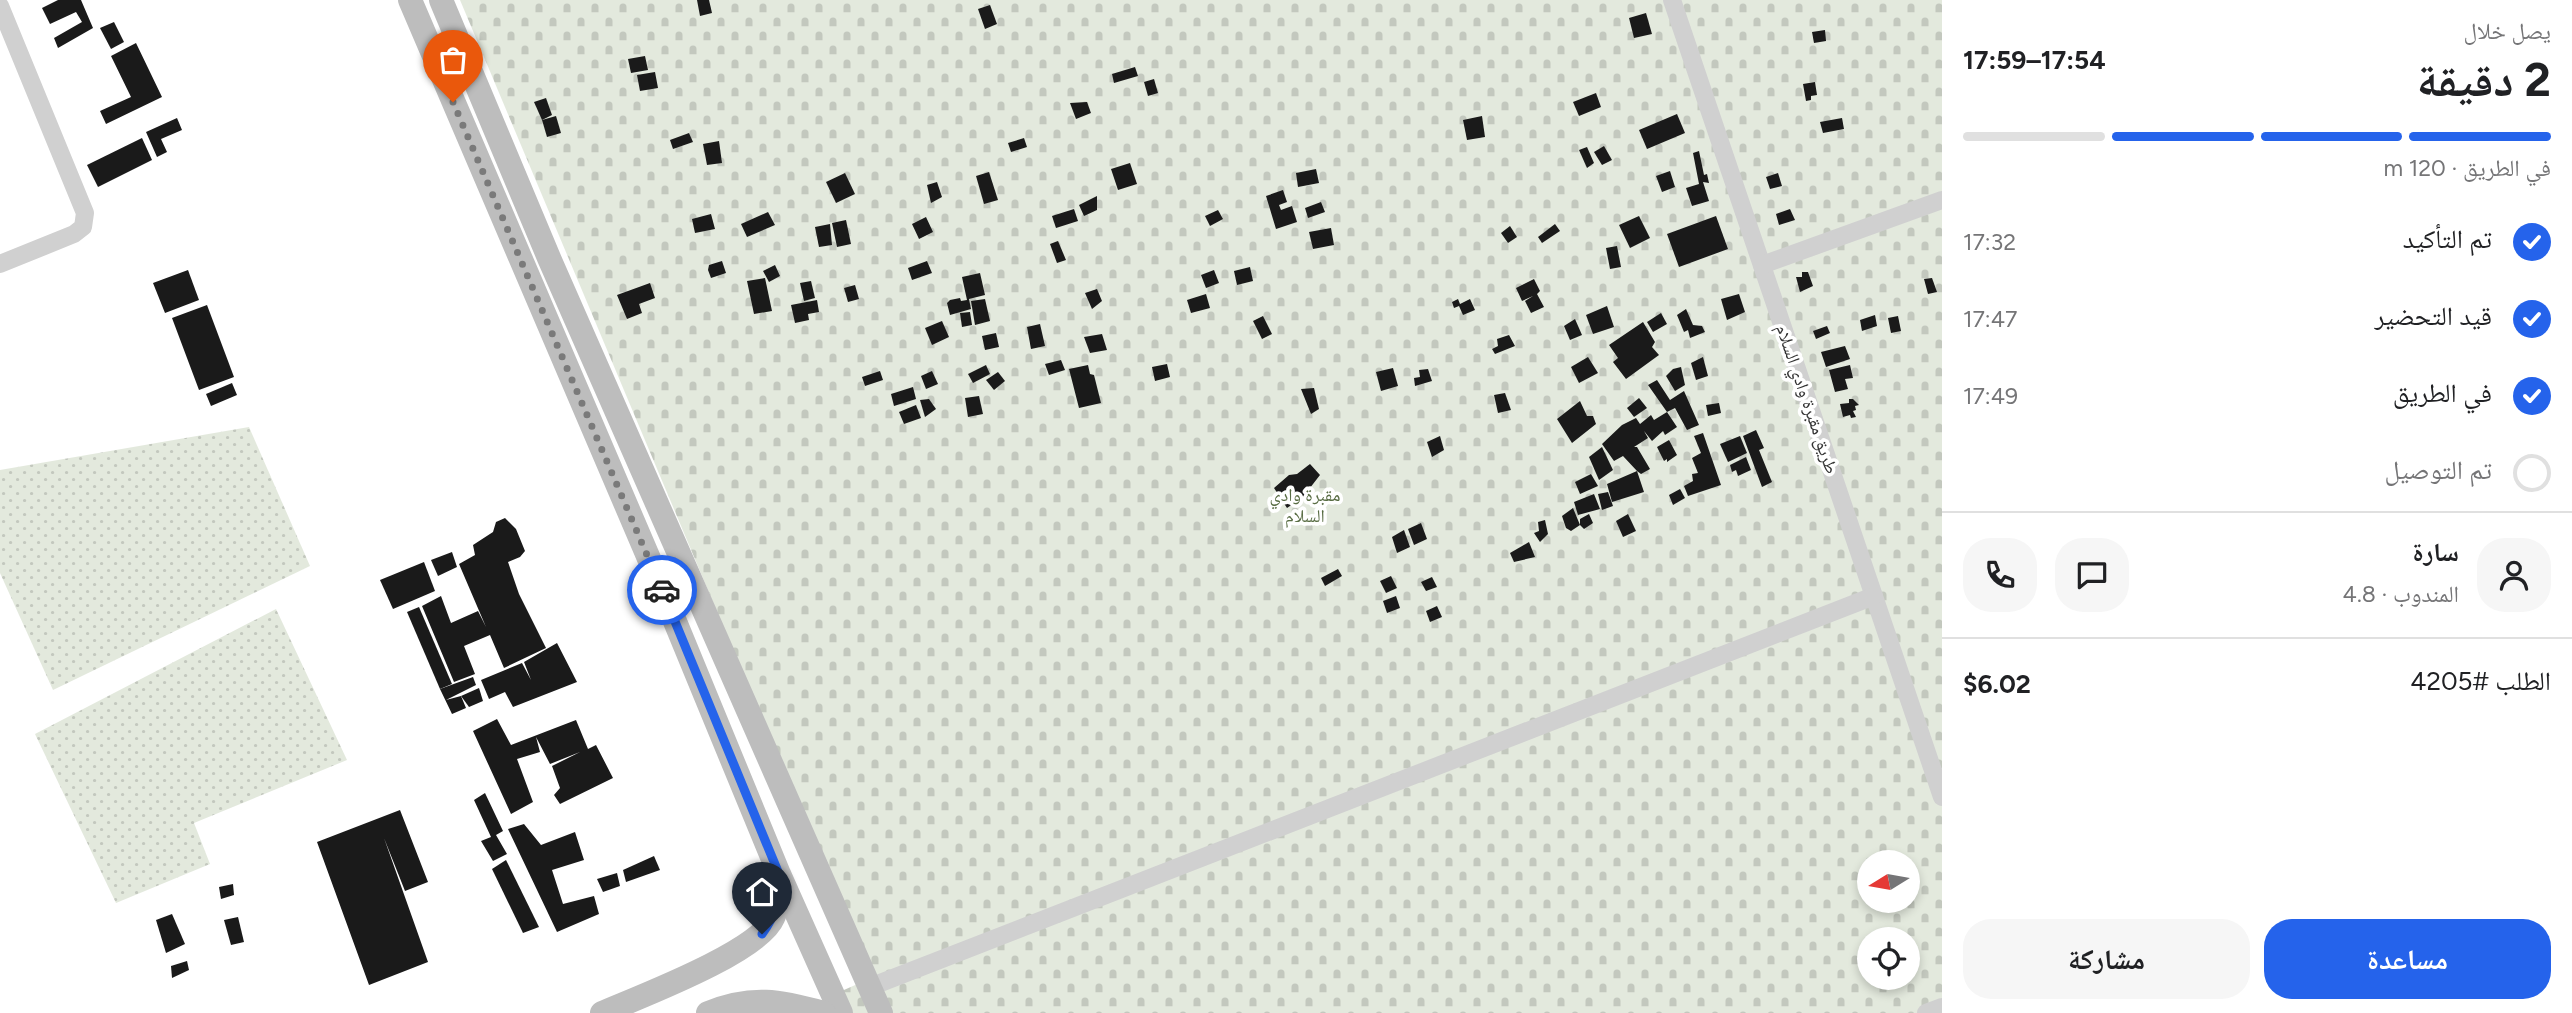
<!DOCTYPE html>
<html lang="ar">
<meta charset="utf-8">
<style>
:root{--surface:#fff;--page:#f6f6f6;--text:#202124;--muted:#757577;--line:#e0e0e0;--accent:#2563eb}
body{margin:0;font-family:Figtree,"Noto Naskh Arabic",sans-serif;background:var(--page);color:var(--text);direction:rtl;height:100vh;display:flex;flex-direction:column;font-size:26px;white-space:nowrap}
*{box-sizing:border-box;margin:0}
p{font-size:23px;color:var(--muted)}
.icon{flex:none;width:38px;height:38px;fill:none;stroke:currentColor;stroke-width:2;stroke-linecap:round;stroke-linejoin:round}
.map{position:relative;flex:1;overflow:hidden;direction:ltr}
.panel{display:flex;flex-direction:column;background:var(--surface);width:630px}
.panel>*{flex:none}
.needle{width:46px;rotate:259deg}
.tools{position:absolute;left:1857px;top:850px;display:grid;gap:14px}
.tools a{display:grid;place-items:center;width:63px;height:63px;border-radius:50%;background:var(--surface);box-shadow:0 4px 10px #0003;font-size:35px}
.pin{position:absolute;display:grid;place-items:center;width:60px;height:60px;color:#fff;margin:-72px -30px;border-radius:50% 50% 50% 0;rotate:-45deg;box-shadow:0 0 7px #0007}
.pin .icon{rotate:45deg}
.courier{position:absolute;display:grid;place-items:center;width:70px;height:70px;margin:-35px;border:5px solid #2563eb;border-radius:50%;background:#fff;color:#222;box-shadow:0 2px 9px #0007}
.head em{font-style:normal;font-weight:700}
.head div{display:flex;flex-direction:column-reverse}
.head{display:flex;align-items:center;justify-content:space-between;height:119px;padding:0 21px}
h1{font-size:46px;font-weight:700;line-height:52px}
.bar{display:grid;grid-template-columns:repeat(4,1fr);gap:10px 7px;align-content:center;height:84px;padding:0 21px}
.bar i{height:9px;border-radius:5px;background:var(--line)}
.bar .on{background:var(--accent)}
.bar p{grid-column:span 4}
.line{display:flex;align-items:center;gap:18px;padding:0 21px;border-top:2px solid var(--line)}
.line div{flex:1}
.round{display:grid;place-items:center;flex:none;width:74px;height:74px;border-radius:28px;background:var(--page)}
ol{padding:0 21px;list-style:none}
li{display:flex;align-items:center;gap:21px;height:77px}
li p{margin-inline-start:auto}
li .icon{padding:7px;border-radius:50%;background:var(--accent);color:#fff;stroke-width:4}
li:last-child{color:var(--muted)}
li i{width:38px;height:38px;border:4px solid var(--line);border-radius:50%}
.button{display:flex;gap:14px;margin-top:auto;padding:14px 21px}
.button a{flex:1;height:80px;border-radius:28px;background:var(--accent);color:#fff;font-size:28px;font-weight:700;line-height:80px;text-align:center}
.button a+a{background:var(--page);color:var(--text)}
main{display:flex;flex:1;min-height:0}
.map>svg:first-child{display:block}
</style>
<main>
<section class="panel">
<div class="head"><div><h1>2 دقيقة</h1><p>يصل خلال</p></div><em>17:54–17:59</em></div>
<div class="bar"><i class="on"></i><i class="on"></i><i class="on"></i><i></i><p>في الطريق · 120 m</p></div>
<ol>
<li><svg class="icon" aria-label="check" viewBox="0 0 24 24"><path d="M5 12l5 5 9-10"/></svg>تم التأكيد<p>17:32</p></li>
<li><svg class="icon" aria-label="check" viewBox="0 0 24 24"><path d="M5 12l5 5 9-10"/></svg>قيد التحضير<p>17:47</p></li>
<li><svg class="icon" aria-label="check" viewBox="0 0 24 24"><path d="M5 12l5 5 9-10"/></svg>في الطريق<p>17:49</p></li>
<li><i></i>تم التوصيل</li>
</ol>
<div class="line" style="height:126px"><a class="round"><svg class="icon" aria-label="person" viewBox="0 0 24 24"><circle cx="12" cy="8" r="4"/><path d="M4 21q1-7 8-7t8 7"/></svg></a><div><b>سارة</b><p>المندوب · 4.8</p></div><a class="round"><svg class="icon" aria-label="chat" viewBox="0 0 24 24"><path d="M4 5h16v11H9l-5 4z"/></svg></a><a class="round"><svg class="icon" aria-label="phone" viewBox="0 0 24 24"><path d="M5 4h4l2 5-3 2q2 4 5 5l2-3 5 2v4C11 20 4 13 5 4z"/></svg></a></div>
<div class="line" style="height:91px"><div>الطلب #4205</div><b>$6.02</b></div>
<div class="button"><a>مساعدة</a><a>مشاركة</a></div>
</section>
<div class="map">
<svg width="1942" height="1013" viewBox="0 0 1942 1013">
<defs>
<pattern id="grass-dots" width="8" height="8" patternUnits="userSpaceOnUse" patternTransform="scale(1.75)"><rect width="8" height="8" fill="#e3e9dd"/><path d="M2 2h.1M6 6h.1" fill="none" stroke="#c3c8be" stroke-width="1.8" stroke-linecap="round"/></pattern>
<pattern id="cemetery-stones" width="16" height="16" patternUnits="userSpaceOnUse" patternTransform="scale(1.75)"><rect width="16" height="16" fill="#e3e9dd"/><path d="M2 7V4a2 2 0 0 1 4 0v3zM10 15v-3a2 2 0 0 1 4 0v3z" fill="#c3c8be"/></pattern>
</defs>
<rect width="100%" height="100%" fill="#fff"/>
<g fill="url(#grass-dots)">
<path d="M249,427l61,139 -257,124 -53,-117v-103z"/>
<path d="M276,609l71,151 -153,63 16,41 -94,39 -81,-169z"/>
</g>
<path fill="url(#cemetery-stones)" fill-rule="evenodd" d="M460,0h1482v1013h-1150l79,-35zM1869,863h39v38h-39zM1869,940h39v38h-39z"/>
<g fill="#1a1a1a">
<path d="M58,0h23l12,28 -35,20 -4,-10 28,-16 -6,-10 -26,12 -8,-16z"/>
<path d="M697,0h12l3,13 -12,3z"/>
<path d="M990,5l7,19 -12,5 -7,-20z"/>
<path d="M1646,13l6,21 -18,4 -5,-20z"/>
<path d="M114,22l10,20 -13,7 -11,-21z"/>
<path d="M1825,30l1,11 -12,2 -2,-11z"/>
<path d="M136,43l26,54 -56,27 -6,-13 31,-14 -20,-41z"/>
<path d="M645,56l3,14 -17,3 -3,-14z"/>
<path d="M1135,67l3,9 -24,7 -2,-9z"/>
<path d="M655,72l3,16 -18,3 -3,-16z"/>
<path d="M1154,79l4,14 -10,3 -4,-14z"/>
<path d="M1815,82l2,13 -6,1v4l-5,1 -3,-17z"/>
<path d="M1596,93l5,14 -22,9 -6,-14z"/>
<path d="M546,98l6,17 -10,5 -8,-18z"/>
<path d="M1087,102l4,11 -15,6 -6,-16z"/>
<path d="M1677,114l8,19 -38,16 -8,-19z"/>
<path d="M556,116l5,17 -14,4 -5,-17z"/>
<path d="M1482,116l3,21 -18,3 -4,-20z"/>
<path d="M177,118l5,12 -21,9 6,13 -10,5 -11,-25z"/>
<path d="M1842,118l2,11 -21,4 -3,-11z"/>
<path d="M689,133l4,9 -20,7 -3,-9z"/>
<path d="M142,138l10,22 -54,27 -11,-22z"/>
<path d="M1024,138l3,9 -16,5 -3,-9z"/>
<path d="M719,141l3,22 -15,2 -4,-21z"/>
<path d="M1604,146l8,14 -10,5 -8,-13z"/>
<path d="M1587,147l7,16 -7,5 -8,-18z"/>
<path d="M1699,151l5,24 3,-1 2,9 -6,-1 6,19 -17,5 -6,-18 13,-4 -6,-31z"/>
<path d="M1130,163l7,21 -19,6 -7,-21z"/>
<path d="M1316,169l3,14 -21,4 -2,-14z"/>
<path d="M1670,171l5,16 -13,5 -6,-16z"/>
<path d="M989,172l9,28 -14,4 -8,-28z"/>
<path d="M845,173l10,21 -19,9 -10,-21z"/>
<path d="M1778,173l4,13 -12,3 -4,-12z"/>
<path d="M937,182l5,15 -11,6 -4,-18z"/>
<path d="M1283,190l4,12 -8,3 2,5 11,-4 5,16 -21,7 -10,-33z"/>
<path d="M1097,196v14l-13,6 -5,-11z"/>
<path d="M1321,202l4,10 -17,6 -3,-10z"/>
<path d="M1074,209l4,12 -22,7 -4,-12z"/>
<path d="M1790,209l5,11 -16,5 -3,-11z"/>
<path d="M1218,210l5,9 -13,7 -5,-10z"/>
<path d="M768,212l7,13 -28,12 -6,-13z"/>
<path d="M711,214l4,15 -20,4 -3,-14z"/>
<path d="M1639,216l11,22 -20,10 -11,-23z"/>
<path d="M1716,216l12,33 -49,18 -12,-33z"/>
<path d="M926,217l7,15 -14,7 -7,-15z"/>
<path d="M846,220l5,24 -14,3 -5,-24z"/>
<path d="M830,224l2,21 -13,2 -4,-20z"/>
<path d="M1555,224l5,7 -18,12 -4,-6z"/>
<path d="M1510,226l7,11 -9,6 -7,-10z"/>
<path d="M1331,228l3,17 -21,4 -4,-17z"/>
<path d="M1058,241l8,19 -9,3 -7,-19z"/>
<path d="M1617,246l4,21 -11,2 -4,-21z"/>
<path d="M722,261l4,12 -15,5 -3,-8 1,-5z"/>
<path d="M927,261l5,12 -20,7 -4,-12z"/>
<path d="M775,265l5,11 -11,6 -6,-11z"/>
<path d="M1250,267l3,14 -16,4 -3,-14z"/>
<path d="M188,270l11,30 -34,13 -12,-30z"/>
<path d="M1214,270l5,13 -13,5 -5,-13z"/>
<path d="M1802,272h6l5,14 -13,6 -4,-15h6z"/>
<path d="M980,273l5,22 -16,4 2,10 -21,6 -3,-12 3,-3 10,-2 1,3 6,-1 -5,-23z"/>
<path d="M765,278l7,33 -18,3 -7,-33z"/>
<path d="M1932,278l5,14 -9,2 -4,-15z"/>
<path d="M1534,279l6,12 -3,3 7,13 -13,6 -6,-12 8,-5 -11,5 -6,-13z"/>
<path d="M811,281l4,17 -11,3 -4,-18z"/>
<path d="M650,283l5,15 -16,6 3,9 -15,6 -10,-24z"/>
<path d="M855,285l4,14 -11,3 -4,-14z"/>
<path d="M1097,289l5,12 -10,8 -7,-16z"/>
<path d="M1206,294l4,14 -19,5 -4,-13z"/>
<path d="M1739,294l6,18 -18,8 -6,-21z"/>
<path d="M985,299l5,22 -15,4 -4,-24z"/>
<path d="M1458,299l2,5 10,-5 5,11 -12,5 -4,-9 -5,2 -2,-6z"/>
<path d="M817,300l2,12 -11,2 1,6 -14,3 -4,-18z"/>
<path d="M207,305l27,72 -35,13 -27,-72z"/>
<path d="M1607,306l7,21 -21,7 -7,-19z"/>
<path d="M1686,309l7,16 9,1 3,6 -15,6 -2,-8 -4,2 -7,-17z"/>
<path d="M970,312l2,13 -10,2 -2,-14z"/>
<path d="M1661,313l6,11 -14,8 -6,-10z"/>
<path d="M1875,315l2,11 -15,5 -2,-11z"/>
<path d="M1263,316l9,18 -10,5 -9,-18z"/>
<path d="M1898,316l3,15 -10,2 -3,-15z"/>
<path d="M1575,319l7,16 -12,5 -6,-14z"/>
<path d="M942,321l7,16 -17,8 -7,-17z"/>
<path d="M1643,322l12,20 -3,5 7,8 -33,24 -13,-17 5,-4 -9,-13z"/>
<path d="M1040,324l5,22 -14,3 -4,-22z"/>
<path d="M1827,326l3,7 -14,6 -3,-8z"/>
<path d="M996,333l3,14 -14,3 -3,-14z"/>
<path d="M1102,334l5,16 -17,3 -6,-16z"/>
<path d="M1509,335l6,11 -20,8 -3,-5 6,-3 -1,-7z"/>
<path d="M1845,346l5,13 -24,8 -5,-15z"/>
<path d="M1588,357l10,16 -19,10 -8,-16z"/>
<path d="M1703,357l5,19 -12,4 -5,-17z"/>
<path d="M1061,360l4,10 -16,5 -4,-11z"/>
<path d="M1167,364l3,13 -15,4 -3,-14z"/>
<path d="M986,365l4,9 -17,9 -5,-9z"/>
<path d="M1088,365l2,9 4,1 7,28 -22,5 -10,-39z"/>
<path d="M1850,365l3,13 -8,1 3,10 -13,3 -6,-22z"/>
<path d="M1681,367l4,18 -10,6 -9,-15 7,-7z"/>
<path d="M1393,368l5,18 -17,5 -5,-19z"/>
<path d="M1428,369l4,12 -17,5 -1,-8 6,-1 -1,-7z"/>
<path d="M880,371l3,9 -18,6 -3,-9z"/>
<path d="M932,371l6,13 -12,5 -5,-13z"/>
<path d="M998,372l7,9 -11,9 -8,-10z"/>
<path d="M1657,380l13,20 14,-9 15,34 -12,5 -12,-22 -8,4 10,15 -12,8 -2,-4 -11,10 -8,-10 4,7 -14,9h3l13,22 -9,5 -4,-3 7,21 -32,10 -5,-18 30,-13 -14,-15 -9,5 -12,-17 20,-19 14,-7 4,6 11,-9 3,5 13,-8 -19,-27z"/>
<path d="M232,383l5,12 -26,11 -5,-12z"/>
<path d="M913,387l3,12 -22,7 -3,-12z"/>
<path d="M1314,388l5,21 -8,5 -10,-25z"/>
<path d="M1505,393l6,17 -13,3 -4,-18z"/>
<path d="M979,396l4,18 -15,3 -3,-19z"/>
<path d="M1639,398l8,10 -13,9 -7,-9z"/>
<path d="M929,399l7,10 -11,8 -5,-17z"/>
<path d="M1849,399h4l6,6 -4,1 1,4 -3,1 3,6 -5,1 -1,-3 -7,2 -3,-13 9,-1z"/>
<path d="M1580,401l7,15h6l3,8 -24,19 -15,-24z"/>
<path d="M1719,403l2,10 -13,3 -2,-11z"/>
<path d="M916,405l5,13 -17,6 -5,-12z"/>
<path d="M1756,430l8,18 -5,2 13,32 -10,5 -19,-51z"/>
<path d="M1703,433l18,52 -33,11 -4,-10 9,-5 -1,-7 6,-1 -6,-15 9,-5 -7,-17z"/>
<path d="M1440,436l4,14 -12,7 -5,-15z"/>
<path d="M1740,436l7,17 -19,9 -8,-18z"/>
<path d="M1669,440l8,15 -10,7v-3l-3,2 -7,-14z"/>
<path d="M1602,447l11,23 -14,10 -10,-23z"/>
<path d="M1746,457l5,13 -13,6 -2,-6 -4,2 -2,-7z"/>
<path d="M1310,464l10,11 -17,22 -16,11 -13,-20 15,-13 8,-1z"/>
<path d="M1591,474l7,12 -18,8 -5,-12z"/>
<path d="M1680,489l5,9 -12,7 -4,-10z"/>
<path d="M1608,492l5,14 -11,4 -4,-16z"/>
<path d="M1594,494l6,15 -22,6 -4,-13z"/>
<path d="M1573,508l7,17v-6l9,-5 4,9 -9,6 -4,-4 -9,6 -5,-3 -4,-12z"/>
<path d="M1628,514l8,17 -13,6 -7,-16z"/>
<path d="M505,518l11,11 9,22 -5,6 -12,5 11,32 27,54 -42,20 -14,-33 -26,11 11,28 -21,8 -32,-76 19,-10 10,27 27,-12 8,16 -27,-63 16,-9 -2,-10 20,-13 3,-10z"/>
<path d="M1545,520l3,14 -8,8 -6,-9 5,-2 -1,-9z"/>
<path d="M1421,523l6,16 -13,6 -6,-16z"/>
<path d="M1404,530l6,17 -13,6 -5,-16z"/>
<path d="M1529,542l6,15 -21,5 -4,-9z"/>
<path d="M452,552l5,15 -19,9 -7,-16z"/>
<path d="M424,562l11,29 -42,18 -13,-29z"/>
<path d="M1338,569l4,7 -17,10 -4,-8z"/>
<path d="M1391,576l6,12 -11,5 -6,-12z"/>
<path d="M1432,577l5,10 -11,4 -5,-9z"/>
<path d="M1396,596l4,12 -13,5 -4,-12z"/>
<path d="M1437,606l5,11 -12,5 -4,-11z"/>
<path d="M419,607l33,77 -12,5 -33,-77z"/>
<path d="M557,643l20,39 -64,25 -8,-15 -16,7 -8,-19 41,-17 9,17 -7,-18z"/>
<path d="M473,677l3,8 -30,15 15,-4 5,12 -14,6 -12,-25z"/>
<path d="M479,688l4,13 -14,6 -8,-11z"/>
<path d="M497,719l14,26 65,-25 12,29 8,-4 17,33 -53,26 -6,-9 6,-7 -8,-22 28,-14 -30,12 -14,-27 4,15 -23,7 16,43 -22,12 -38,-83z"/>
<path d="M485,793l18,38 -7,4 11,19 -14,7 -12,-20 10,-4 -17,-37z"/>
<path d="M400,810l28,72 -23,9 -21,-53 44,124 -59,23 -52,-143z"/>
<path d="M524,824l17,21 34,-13 9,28 -32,10 11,34 31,-8 5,18 -42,18 -49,-103z"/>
<path d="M654,856l6,14 -34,12 -3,-12z"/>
<path d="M506,860l33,67 -16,6 -31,-64z"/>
<path d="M617,873l3,13 -17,6 -6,-13z"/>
<path d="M233,884l1,11 -13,4 -2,-12z"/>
<path d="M172,914l13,30 -19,9 -10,-33z"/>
<path d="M238,917l6,25 -13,3 -7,-25z"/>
<path d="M187,961l2,9 -17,8 -1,-12z"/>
</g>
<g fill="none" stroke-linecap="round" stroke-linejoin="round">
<g stroke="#d0d0d0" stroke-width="18">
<path d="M1672,0l270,797"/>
<path d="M0,6l85,207 -2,14 -9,7 -74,30"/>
<path d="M1762,265l180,-65"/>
<path d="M870,987l1004,-391"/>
<path d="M1926,1013l16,-6"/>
</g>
<g stroke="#bdbdbd" stroke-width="24">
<path d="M410,0l243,568 126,306 62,139"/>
<path d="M441,0l108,258 332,755"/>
<path d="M602,1013c37,-16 157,-61 171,-95 6,-13 5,-29 6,-43"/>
<path d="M708,1013c44,-18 72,-12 116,0"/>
</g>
</g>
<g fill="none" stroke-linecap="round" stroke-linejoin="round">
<path stroke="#7a7a7a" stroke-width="7" stroke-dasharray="0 12.6" d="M453,102l209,488"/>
<path stroke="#2563eb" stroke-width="9" d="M662,590l117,284c-1,26 -2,40 -17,60"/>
</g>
<g text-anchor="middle" stroke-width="7" stroke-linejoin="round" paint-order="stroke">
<g font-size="18" fill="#333" stroke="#fff">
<text transform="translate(1807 399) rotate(71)" y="6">طريق مقبرة وادي السلام</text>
</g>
<g font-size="18" fill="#586c43" stroke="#fff">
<text x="1305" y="501">مقبرة وادي<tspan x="1305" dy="21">السلام</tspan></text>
</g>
</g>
</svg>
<div class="tools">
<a><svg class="needle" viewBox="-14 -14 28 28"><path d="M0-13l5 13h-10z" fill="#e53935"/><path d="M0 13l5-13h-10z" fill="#757577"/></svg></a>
<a><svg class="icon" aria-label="locate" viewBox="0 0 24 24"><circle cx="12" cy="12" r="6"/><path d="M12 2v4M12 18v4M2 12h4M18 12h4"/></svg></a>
</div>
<div class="pin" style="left:453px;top:102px;background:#ea580c"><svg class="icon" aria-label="bag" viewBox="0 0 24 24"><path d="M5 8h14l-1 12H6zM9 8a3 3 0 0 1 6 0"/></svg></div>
<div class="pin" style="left:762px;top:934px;background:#1f2937"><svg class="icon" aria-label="home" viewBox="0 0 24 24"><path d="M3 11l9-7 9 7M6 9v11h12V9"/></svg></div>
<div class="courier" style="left:662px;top:590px"><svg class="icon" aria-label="car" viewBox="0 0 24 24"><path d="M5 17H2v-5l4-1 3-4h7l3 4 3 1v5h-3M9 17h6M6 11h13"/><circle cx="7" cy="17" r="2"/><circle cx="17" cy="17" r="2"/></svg></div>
</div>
</main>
